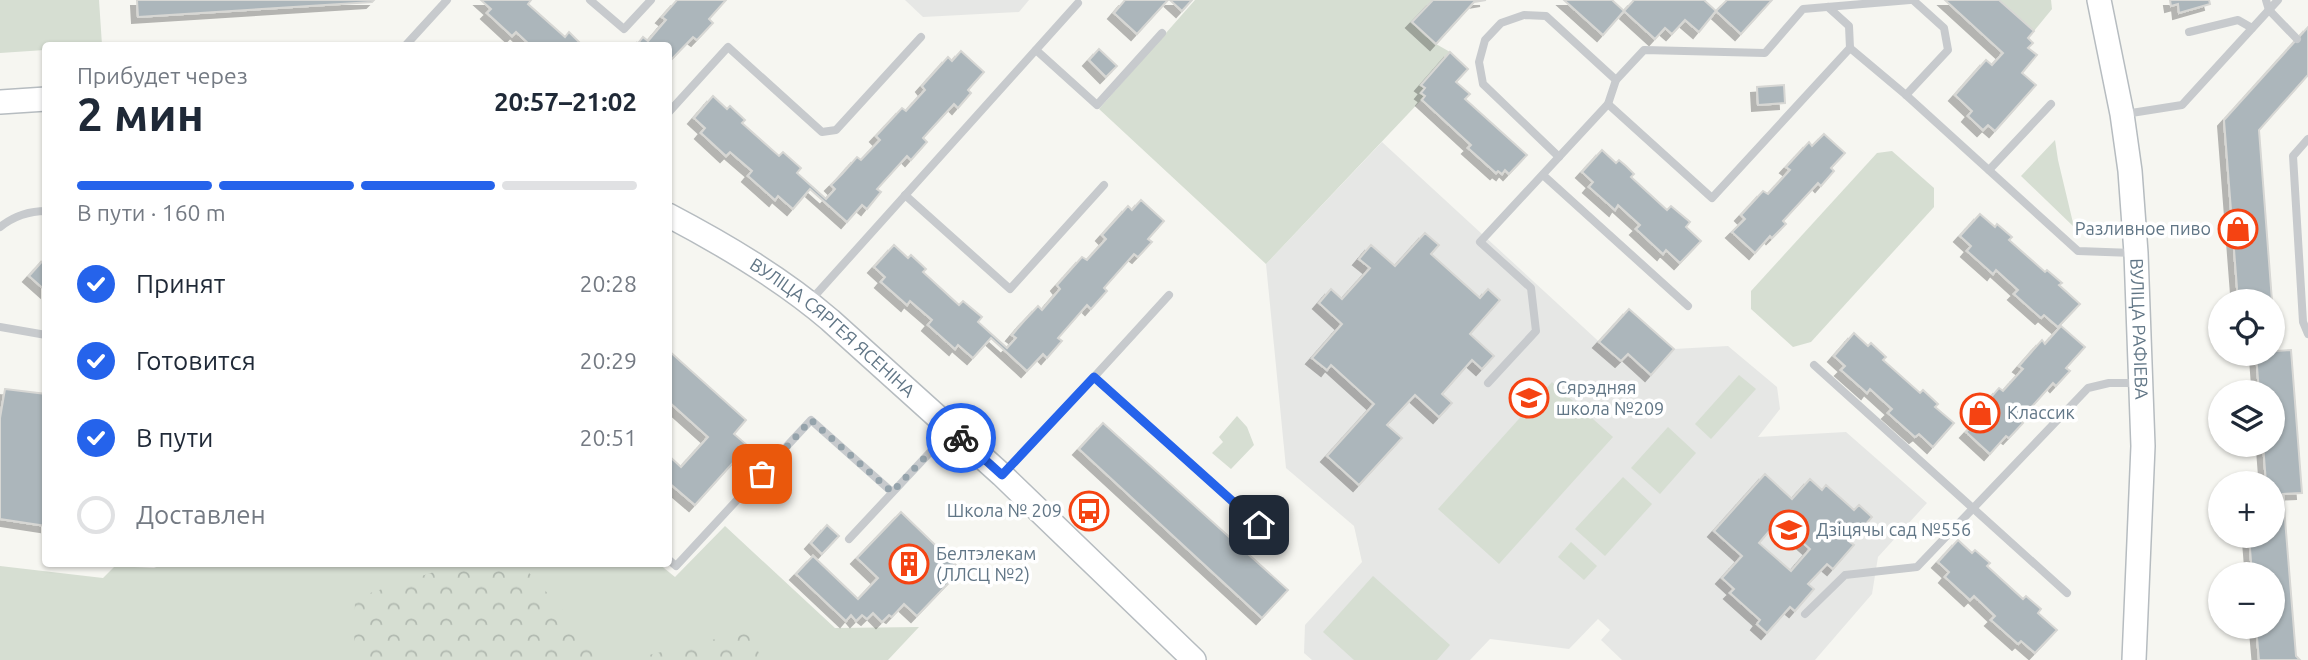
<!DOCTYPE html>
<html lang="ru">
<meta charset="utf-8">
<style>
:root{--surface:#fff;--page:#f6f6f7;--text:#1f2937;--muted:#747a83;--line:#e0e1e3;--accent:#2563eb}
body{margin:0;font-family:Ubuntu,sans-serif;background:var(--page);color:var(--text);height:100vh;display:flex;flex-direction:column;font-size:26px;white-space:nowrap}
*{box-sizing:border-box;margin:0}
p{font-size:23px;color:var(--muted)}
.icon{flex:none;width:38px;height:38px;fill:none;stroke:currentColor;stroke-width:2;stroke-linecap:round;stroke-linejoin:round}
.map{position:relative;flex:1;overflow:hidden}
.sheet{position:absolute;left:42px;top:42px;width:630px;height:525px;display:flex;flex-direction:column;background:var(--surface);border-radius:7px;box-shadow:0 2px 5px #0004}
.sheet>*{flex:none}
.tools{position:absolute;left:2208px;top:289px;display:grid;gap:14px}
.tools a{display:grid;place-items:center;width:77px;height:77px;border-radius:50%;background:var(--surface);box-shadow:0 2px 5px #0004;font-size:35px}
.pin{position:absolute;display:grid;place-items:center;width:60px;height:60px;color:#fff;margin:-30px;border-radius:14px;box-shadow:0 4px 10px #0006}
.courier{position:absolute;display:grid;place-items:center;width:70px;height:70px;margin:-35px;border:5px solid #2563eb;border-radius:50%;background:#fff;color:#222;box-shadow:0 2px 9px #0007}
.head em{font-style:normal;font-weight:600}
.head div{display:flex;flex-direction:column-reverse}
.head{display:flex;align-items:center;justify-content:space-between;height:119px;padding:0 35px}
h1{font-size:46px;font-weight:600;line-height:52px}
.bar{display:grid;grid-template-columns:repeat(4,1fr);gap:10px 7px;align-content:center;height:84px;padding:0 35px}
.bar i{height:9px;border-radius:5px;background:var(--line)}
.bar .current{background:var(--accent)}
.bar p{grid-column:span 4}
ol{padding:0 35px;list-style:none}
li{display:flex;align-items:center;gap:21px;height:77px}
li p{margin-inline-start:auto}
li .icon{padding:7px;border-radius:50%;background:var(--accent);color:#fff;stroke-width:4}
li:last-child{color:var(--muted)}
li i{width:38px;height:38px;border:4px solid var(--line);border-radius:50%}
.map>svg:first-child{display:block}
</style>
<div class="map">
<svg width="2308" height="660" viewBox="0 0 2308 660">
<defs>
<pattern id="forest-crowns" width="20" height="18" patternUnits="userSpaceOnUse" patternTransform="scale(1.75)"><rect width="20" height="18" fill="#d6ded2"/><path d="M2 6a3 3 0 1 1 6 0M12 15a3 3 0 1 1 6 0" fill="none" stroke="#b1b9b0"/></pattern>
<filter id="shadow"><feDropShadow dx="-6" dy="6" stdDeviation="0" flood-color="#0004"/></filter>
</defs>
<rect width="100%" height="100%" fill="#f6f6f1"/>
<g fill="#e6e7e5">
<path d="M905,0h124l-10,12 -96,5z"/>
<path d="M1382,142l238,219 8,-7 23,21 23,-26 54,-3 49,41 3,22 -22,28 88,-5 81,71 -49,54 -6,37 -57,66h-193l-21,-20 9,-10 -12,-11 -29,30 -79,-10 -20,21h-158l-8,-7 1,-28 57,-63 -8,-36 -68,-58 -20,-204z"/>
</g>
<g fill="#d6ded2">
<path d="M0,0h99l3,45 -56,1 -1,4 -45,3z"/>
<path d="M1195,0h238l3,44 14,8 -29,32 4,4 -4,4 4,4 -159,168 -167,-155z"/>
<path d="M1999,0h52l1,9 -18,22z"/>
<path d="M2055,140l3,20 16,67 -53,-51z"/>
<path d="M1892,151l42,37v19l-123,135 -18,5 -42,-38v-18l126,-138z"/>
<path d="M1739,375l17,14 -45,50 -16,-15z"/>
<path d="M1552,382l61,55 -114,127 -61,-55z"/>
<path d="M1237,416l10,11 7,18 -23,24 -19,-16 11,-11 -4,-5z"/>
<path d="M1668,427l28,26 -36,41 -29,-26z"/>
<path d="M1623,477l29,27 -47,52 -30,-27z"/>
<path d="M725,526l110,102 84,-1 -31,33h-888v-94l103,12 12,-12 39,2 10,-4h495l16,13z"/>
<path d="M1571,542l26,24 -13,14 -26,-23z"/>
<path d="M1373,576l77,69 -13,15h-83l-31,-28z"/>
</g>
<g fill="url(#forest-crowns)">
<path d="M458,564h63l87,96h-254l1,-62z"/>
<path d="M749,631l13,29h-134z"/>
</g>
<g fill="#acb6bb" stroke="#d7d7d4" stroke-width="2" fill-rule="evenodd" filter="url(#shadow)">
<path d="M137,0h237l-2,2 -234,15z"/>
<path d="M481,0h50l-3,4 37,33 4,-5 14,14h-52l-15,-14 -4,4 -25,-23 4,-4z"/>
<path d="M677,0h49l-17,19 4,4 -16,17 -4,-3 -25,26v-17h-32l7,-9 5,4 18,-21 -4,-3z"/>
<path d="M1125,0h43l-31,34 -23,-21z"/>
<path d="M1170,0h22l-10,11z"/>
<path d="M1433,0h53l-12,2 -38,42 -24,-22z"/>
<path d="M1564,0h48l12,11 -21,24z"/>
<path d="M1634,0h70l12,11 -17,21 -14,-12 -13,14 -7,-6 -10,11 -31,-28z"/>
<path d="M1727,0h45l-31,34 -25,-23z"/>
<path d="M1945,0h54l35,31 -6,7 5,5 -5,5 9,7 -15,18 14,12 -41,46 -7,-6 -5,5 -15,-14 4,-5 -17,-16 31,-35 6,5 11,-12z"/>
<path d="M2170,0h39l1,4 -31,9 -1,-9 -7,2z"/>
<path d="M2308,27v48l-49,55 13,171h-34l-14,-181z"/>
<path d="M1099,49l18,17 -11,11 -17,-17z"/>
<path d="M961,51l23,21 -16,18 3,3 -13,15 -4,-4 -31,34 4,4 -16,18 -4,-4 -30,33 4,3 -14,17 -5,-4 -15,17 -37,-33 -17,20 -15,-13 -3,4 -27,-24 4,-5 -22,-19 -4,4 -25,-23 4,-5 -11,-10 19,-22 14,13 3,-3 15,14 -3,3 37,33 4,-4 18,16 -4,5 29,26 9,-10 -4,-4 11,-11 15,-17 4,3 19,-20 -4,-4 26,-28 4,3 19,-21 -3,-4 26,-29 4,4z"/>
<path d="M1450,52l18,17 -12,13 14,12 -5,5 62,56 -18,19 -4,-4 -3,4 -4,-3 -2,2 -28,-25 3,-3 -49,-45 3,-4 -4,-3 4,-5 -4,-3z"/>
<path d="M1784,85l1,18 -27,2 -1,-18z"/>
<path d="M1824,134l21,19 -14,15 3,3 -13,15 -3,-3 -35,38 3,3 -14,14 -2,-2 -15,17 -23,-21 13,-13 -4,-4 22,-24 5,3 22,-24 -4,-3 23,-25 3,4z"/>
<path d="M1602,150l14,13 3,-3 7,6 8,8 -3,3 36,33 4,-4 19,16 -4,5 15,14 -21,22 -14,-13 -3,4 -27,-25 4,-4 -22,-20 -3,5 -26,-23 4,-5 -11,-10z"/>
<path d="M1141,200l23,21 -16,18 4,3 -14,15 -4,-3 -30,34 3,3 -16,18 -4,-4 -29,33 4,3 -15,17 -4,-4 -16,17 -36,-33 -18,20 -15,-13 -3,4 -27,-24 4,-5 -22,-19 -3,4 -26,-23 4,-5 -11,-10 20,-22 14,13 3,-3 15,14 -3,3 36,33 4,-4 19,16 -4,5 29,26 9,-10 -4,-3 12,-14 14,-15 4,4 18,-21 -3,-4 25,-28 5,3 19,-21 -4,-4 26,-29 4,4z"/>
<path d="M1980,214l15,13 2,-3 15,13 -3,3 36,32 2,-2 15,13 -3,2 21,19 -22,23 -14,-12 -3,3 -27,-24 4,-4 -22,-20 -3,4 -26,-23 4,-5 -11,-10z"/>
<path d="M1425,233l14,12 -8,9 49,44 8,-9 12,11 -30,34 24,22 -12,13 -10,-9 -30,34 10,9 -13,14 -24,-22 -28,30 15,13 -43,47 -32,-29 47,-52 -43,-39 -4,5 -15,-12 30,-34 -23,-21 12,-14 11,10 28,-31 -11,-9 12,-14 24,21z"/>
<path d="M46,257v34l-17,-15z"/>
<path d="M1629,309l45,40 -23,26 -23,-21 -7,7 -22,-19z"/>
<path d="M2273,311l3,40 15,-1 11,143 -19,1 13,162 4,4h-41l-3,-34h17v-52h-21l-3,-38h24v-53h-7l-3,-39h10v-52h-14l-3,-38h17z"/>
<path d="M2061,326l24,21 -19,21 4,3 -14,15 -3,-3 -33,37 3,3 -14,15 -3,-2 -16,18 -24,-22 13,-14 -4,-3 24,-27 4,3 20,-22 -4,-3 23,-26 3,4z"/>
<path d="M1854,333l14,13 3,-3 15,14 -3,3 37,33 3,-3 15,14 -3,3 19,16 -21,24 -14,-13 -4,3 -27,-24 4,-4 -22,-20 -3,4 -26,-23 4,-4 -11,-10z"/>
<path d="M668,350l78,70 -12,14 14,12 -53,59 -27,-23v-27l13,12 27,-30 -40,-36z"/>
<path d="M5,389l41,5v132l-46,-7v-101z"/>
<path d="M1103,423l185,167 -26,28 -183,-169z"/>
<path d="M1765,474l27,25 18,-20 12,11 4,-5 28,25 5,-5 13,12 -22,25 4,3 -21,24 -6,-5 -19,20 6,5 -19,22 -5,-4 -23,26 -10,-9 3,-4 -30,-27 4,-4 -12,-11 20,-22 -28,-25zM1778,521l32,28 -19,22 -32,-28z"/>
<path d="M901,512l60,58 -44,46 -13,-12 -12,13 -3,-2 -7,7 -9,-9 -6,6 -5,-4 -6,6 -5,-6 -5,6 -50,-47 17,-18 45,43 20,-21 -21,-20z"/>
<path d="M827,525l12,11 -17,18 -11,-11z"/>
<path d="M1958,540l14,13 3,-3 15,13 -3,3 36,33 3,-3 15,13 -3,4 19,17 -22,23 -14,-12 -3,3 -27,-24 4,-4 -21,-20 -4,4 -25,-23 4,-5 -11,-10z"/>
</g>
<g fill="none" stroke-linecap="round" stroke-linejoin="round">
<defs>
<g id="secondary">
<path id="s1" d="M2099,0l23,114 8,57 6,82 7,193 -9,214"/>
<path d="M0,102l46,-3"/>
<path id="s2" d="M668,215c57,30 113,63 162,105l172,155 192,185"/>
</g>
</defs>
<use href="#secondary" stroke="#b6bcc0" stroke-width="26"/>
<g stroke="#c7cacd" stroke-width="8">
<path d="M590,0l34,29 27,-29"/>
<path d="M2266,0l3,10 28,29"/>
<path d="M1828,7l21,19 1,22"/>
<path d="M2189,32l49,-12 14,8"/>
<path d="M405,46l42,-46"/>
<path d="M1036,50l61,55 65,-72"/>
<path d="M1906,95l42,-45 -4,-22 -31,-28"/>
<path d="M1608,104l104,94 138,-150 56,47 172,156 55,2"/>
<path d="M668,113l60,-66 94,85 14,-2 85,-93"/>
<path d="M2125,114l57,-9 96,-105"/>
<path d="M2308,139l-15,17 10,166 5,12"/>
<path d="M1559,157l-76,-73 -4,-22 6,-22 16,-17 23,-8 22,1 70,64"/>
<path d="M1989,170l62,-66"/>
<path d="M1543,175l145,131"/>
<path d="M905,195l105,94 94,-104"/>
<path d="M0,227c14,-11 28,-16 46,-16"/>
<path d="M811,300l267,-297"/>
<path d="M0,327l46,8"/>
<path d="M1814,365l253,228"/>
<path d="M1094,377l75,-82"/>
<path d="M1488,383l48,-52 -5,-43 -51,-46 128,-138 8,-24 28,-30 121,3 38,-44 107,-9"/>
<path d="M1004,473l90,-96 186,167"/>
<path d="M849,539l100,-107"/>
<path d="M668,559l8,7 135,-146 81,72"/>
<path d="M1805,614l40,-39 72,-8 171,-179 21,-5h30"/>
</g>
<use href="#secondary" stroke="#fff" stroke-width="23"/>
</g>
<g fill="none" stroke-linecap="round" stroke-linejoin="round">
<path stroke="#95a3ab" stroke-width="7" stroke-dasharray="0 12.6" d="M762,474l49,-54 81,72 59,-62 10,8"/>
<path stroke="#2563eb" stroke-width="9" d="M961,438l41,37 92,-98 165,148"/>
</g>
<defs>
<symbol id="shop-ring" viewBox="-11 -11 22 22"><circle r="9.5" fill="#fff" stroke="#f54312" stroke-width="1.5"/><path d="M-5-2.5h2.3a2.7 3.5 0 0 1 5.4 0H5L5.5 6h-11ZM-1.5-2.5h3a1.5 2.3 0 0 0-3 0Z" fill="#f54312"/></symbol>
<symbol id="school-ring" viewBox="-11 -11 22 22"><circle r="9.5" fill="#fff" stroke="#f54312" stroke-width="1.5"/><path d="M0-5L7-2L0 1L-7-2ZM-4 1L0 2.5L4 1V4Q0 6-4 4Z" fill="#f54312"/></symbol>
<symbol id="bus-ring" viewBox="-11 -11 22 22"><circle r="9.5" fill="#fff" stroke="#f54312" stroke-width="1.5"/><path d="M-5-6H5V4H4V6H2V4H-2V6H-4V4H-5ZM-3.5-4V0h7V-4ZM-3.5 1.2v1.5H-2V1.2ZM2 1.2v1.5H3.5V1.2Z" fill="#f54312"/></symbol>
<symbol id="building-ring" viewBox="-11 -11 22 22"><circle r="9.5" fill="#fff" stroke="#f54312" stroke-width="1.5"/><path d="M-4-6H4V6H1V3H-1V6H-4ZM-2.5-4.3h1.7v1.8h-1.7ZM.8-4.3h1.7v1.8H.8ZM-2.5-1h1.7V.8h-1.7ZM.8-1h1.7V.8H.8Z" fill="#f54312"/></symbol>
</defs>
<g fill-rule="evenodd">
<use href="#shop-ring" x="2216" y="207" width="44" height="44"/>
<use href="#school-ring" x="1507" y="376" width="44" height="44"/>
<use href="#shop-ring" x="1958" y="391" width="44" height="44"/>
<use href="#bus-ring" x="1067" y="489" width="44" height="44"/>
<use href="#school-ring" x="1767" y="508" width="44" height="44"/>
<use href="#building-ring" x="887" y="542" width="44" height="44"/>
</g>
<g text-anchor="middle" stroke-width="7" stroke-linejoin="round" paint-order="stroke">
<g font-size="18" fill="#617686" stroke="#fff" text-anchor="start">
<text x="2211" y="235" text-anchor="end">Разливное пиво</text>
<text x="1556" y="394">Сярэдняя<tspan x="1556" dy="21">школа №209</tspan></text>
<text x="2007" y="419">Классик</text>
<text x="1062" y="517" text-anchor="end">Школа № 209</text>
<text x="1816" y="536">Дзіцячы сад №556</text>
<text x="936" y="560">Белтэлекам<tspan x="936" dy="21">(ЛЛСЦ №2)</tspan></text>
</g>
<g font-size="18" fill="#617686" stroke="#fff">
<text dy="6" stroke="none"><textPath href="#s2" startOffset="200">ВУЛІЦА СЯРГЕЯ ЯСЕНІНА</textPath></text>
<text dy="6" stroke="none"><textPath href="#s1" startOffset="332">ВУЛІЦА РАФІЕВА</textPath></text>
</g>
</g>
</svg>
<div class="tools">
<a><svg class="icon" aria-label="locate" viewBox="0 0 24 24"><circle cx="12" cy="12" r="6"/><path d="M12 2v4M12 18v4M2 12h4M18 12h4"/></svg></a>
<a><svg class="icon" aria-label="layers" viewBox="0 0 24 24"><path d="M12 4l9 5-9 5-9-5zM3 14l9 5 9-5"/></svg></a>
<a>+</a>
<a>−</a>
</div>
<div class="pin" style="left:762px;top:474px;background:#ea580c"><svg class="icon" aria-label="bag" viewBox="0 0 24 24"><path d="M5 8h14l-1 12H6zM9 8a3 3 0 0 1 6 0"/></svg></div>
<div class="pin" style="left:1259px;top:525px;background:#1f2937"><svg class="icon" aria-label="home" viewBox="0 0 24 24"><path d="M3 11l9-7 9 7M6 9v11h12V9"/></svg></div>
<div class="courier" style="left:961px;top:438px"><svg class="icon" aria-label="bike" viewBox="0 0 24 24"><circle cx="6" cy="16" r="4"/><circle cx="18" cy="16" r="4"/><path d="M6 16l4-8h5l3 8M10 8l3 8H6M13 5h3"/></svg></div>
<section class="sheet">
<div class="head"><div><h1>2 мин</h1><p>Прибудет через</p></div><em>20:57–21:02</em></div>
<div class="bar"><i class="current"></i><i class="current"></i><i class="current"></i><i></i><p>В пути · 160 m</p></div>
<ol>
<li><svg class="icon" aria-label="check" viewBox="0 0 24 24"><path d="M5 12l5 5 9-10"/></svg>Принят<p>20:28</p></li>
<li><svg class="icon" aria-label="check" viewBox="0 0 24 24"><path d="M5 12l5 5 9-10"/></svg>Готовится<p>20:29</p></li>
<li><svg class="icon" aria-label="check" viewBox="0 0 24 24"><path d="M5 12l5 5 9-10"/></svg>В пути<p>20:51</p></li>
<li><i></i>Доставлен</li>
</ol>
</section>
</div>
